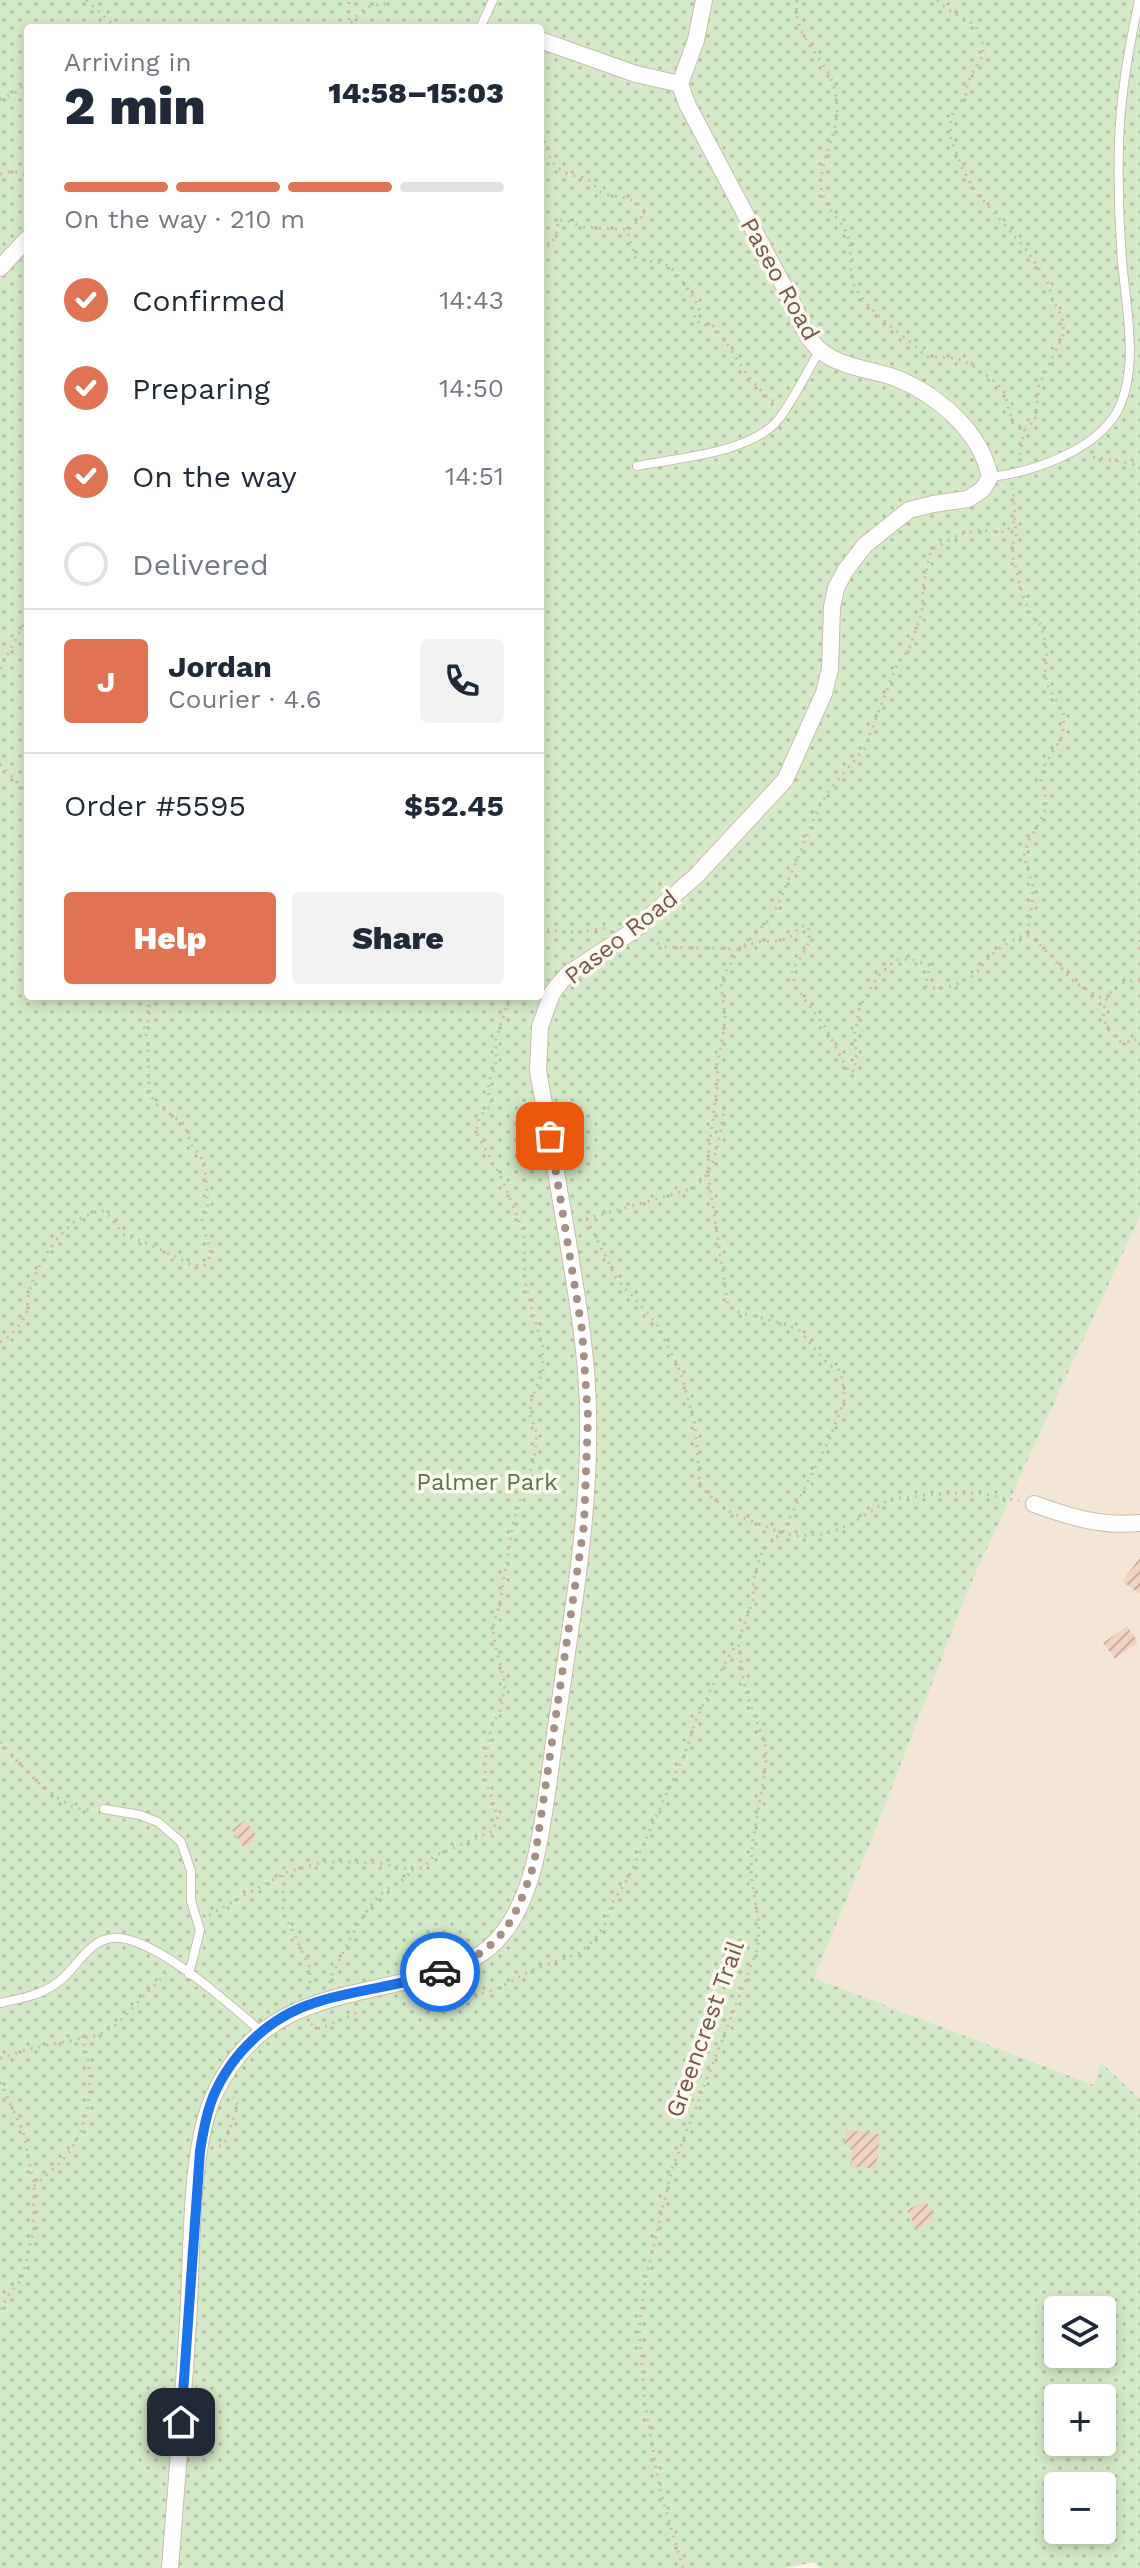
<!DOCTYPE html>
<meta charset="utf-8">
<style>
:root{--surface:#fff;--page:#f2f2f3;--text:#1f2937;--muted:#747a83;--line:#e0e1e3;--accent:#e07353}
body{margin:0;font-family:"Work Sans",sans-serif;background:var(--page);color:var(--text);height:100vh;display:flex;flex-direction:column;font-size:30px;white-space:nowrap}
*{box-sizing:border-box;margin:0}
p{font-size:26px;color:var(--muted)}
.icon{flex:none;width:44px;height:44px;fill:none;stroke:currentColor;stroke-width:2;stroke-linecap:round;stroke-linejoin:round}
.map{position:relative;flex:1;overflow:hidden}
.details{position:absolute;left:24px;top:24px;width:520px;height:976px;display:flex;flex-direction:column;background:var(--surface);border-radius:8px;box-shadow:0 4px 12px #0003}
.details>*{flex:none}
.controls{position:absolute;left:1044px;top:2296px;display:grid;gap:16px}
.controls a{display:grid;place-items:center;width:72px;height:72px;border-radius:8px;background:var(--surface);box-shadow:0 4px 12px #0003;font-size:40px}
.pin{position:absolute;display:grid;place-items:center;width:68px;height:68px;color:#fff;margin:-34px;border-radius:16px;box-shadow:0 4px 12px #0006}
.courier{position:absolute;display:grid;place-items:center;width:80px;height:80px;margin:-40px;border:6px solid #1a73e8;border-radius:50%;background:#fff;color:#222;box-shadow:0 2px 10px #0007}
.head em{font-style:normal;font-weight:800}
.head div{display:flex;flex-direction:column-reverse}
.head{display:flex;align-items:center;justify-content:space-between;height:136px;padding:0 40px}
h1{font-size:52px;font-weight:800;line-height:60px}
.bar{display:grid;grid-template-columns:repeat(4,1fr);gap:12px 8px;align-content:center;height:96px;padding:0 40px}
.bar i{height:10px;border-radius:6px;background:var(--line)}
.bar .active{background:var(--accent)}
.bar p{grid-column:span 4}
.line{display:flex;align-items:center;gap:20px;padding:0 40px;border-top:2px solid var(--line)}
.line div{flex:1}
.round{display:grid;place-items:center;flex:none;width:84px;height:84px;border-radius:8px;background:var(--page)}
ol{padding:0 40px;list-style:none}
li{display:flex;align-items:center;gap:24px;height:88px}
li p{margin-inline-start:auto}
li .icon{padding:8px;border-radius:50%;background:var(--accent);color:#fff;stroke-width:4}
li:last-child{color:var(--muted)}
li i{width:44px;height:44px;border:4px solid var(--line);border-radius:50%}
.action{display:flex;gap:16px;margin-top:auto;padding:16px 40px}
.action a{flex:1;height:92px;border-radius:8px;background:var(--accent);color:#fff;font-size:32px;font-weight:800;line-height:92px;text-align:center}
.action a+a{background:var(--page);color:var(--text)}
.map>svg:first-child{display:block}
</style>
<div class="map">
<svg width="1140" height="2568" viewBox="0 0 1140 2568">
<defs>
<pattern id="grass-dots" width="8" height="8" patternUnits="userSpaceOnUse" patternTransform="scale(2)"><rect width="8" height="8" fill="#d4e9c7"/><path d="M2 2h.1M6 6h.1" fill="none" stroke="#b1c0a4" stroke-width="1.8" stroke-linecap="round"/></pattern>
<pattern id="building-hatch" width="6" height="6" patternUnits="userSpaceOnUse" patternTransform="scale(2)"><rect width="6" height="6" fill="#f0d4c1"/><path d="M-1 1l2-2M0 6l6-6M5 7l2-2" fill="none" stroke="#c7af9f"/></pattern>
</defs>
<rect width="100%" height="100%" fill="#fcf4e8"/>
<path fill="#f3e6d7" d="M1140,1216v883l-38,-37 -7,23 -281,-107 61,-147 94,-243z"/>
<path fill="url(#grass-dots)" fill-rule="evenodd" d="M0,0h1140v1216l-171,372 -94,243 -61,147 280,107 7,-23 39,37v469h-319l-7,-6 -27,6h-787zM28,28h512v968h-512zM1058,2310h44v44h-44zM1058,2398h44v44h-44zM1058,2486h44v44h-44z"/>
<g fill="url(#building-hatch)">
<path d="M1140,1558v36l-18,-13z"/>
<path d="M1127,1626l11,16 -23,17 -12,-16z"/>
<path d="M245,1820l13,18 -14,10 -12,-18z"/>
<path d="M846,2130l34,4 -4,35 -25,-3 2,-20 -9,-1z"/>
<path d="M926,2201l9,19 -19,9 -9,-19z"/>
</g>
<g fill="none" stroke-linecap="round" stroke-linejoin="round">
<defs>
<g id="service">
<path d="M480,28l13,-28"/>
<path d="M637,466c40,-8 114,-13 141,-46 16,-20 28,-47 42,-70"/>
<path d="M990,477c43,-5 104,-26 127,-65 23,-44 9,-104 5,-151 -3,-38 -4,-78 -3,-116 1,-49 10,-97 20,-145"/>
<path d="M104,1809l36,6 18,7 23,20 10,29v30l9,29 -11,44"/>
<path d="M0,2003c20,-4 41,-8 57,-20 13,-9 22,-25 34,-35 8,-7 18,-11 29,-10 42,5 109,66 142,94"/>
</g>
<g id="minor">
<path d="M540,40l96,34 44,10"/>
<path d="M0,268l28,-30"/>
<path d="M1034,1504c36,13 68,23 106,19"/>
<path d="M170,2568c7,-88 14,-176 19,-264 3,-58 1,-159 26,-211 42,-88 112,-93 197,-113 27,-6 57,-15 78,-33 24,-21 36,-52 44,-82 12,-48 16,-101 24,-151 14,-98 32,-198 30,-297 0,-57 -10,-113 -19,-169 -10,-59 -20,-118 -31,-177l2,-44 12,-34 7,-9 9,-10 65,-43 63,-55 89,-96 39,-87 6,-24 2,-62 4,-19 9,-17 20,-26 44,-35 24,-6 35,-5 15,-10 7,-12c-9,-45 -52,-82 -94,-99 -25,-9 -54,-10 -75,-27 -15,-12 -21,-31 -28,-47l-106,-200 -7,-20 16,-44 8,-40"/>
</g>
</defs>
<use href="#service" stroke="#cdbcae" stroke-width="10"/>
<use href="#minor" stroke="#cdbcae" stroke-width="18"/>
<g stroke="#d5b7a3" stroke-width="3" stroke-dasharray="2 6" stroke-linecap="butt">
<path d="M86,0l31,28"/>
<path d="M797,0c-5,39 27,54 37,87 11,41 -11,59 -13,95 -1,20 15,33 24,48 10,17 1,42 11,59 15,26 50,47 71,68l29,1 14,6 27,19 7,9 9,32 12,4 -6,31"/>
<path d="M937,0l9,8 29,17 9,22 -2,10 -14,24 -2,13 -12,16 -3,8v21l12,31 12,21 54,62 19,30 5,17 9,17 2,16 -25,52 -4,36 -10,7"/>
<path d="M351,23c9,-11 17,-20 32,-18l7,-5"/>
<path d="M349,28v-28"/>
<path d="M0,99l17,-7 11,-12"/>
<path d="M540,134c11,14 4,24 22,37 9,6 22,4 29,11 6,5 7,10 14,12 15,4 30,2 39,17l-4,9 -11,9"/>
<path d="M0,174l13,-3 15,5"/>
<path d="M540,250c15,-5 17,-16 18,-30l10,1 14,6 45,3 8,27c10,7 21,2 32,8 10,6 29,34 32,44l-5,9 7,7 12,1c23,25 33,57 62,76"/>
<path d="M1093,457l47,8"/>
<path d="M28,539l-3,14 3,15"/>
<path d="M28,608v8"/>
<path d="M0,669l28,-53"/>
<path d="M0,764l28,30"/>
<path d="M540,925c18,12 45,6 65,3"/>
<path d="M1140,932v19"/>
<path d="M1027,935l9,5 38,42 32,19"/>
<path d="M650,940l16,7 74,2 16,-7 24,-1 11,-5 9,-9 7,-2c8,18 -7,31 -15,46l3,15 30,41 24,45 5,-1 3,-19 -3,-16 6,-30 19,-31 17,-15 13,-1 21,6 -5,21c16,6 39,-2 52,-14 3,-2 5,-6 8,-10 11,-13 25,-22 41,-27l5,-20 2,-28 -9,-31 4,-14 16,-28 3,-13 -6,-21 4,-16 18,-29 1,-22 -15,-24 -4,-15 2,-23 -6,-26 -9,-8 -9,-21 -10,-39v-13l3,-9 -3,-47"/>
<path d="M1140,980c-36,-1 -50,41 -20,61l11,1 9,-5"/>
<path d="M586,1219l108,-31c25,-20 25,-54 31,-83"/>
<path d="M587,1219l29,59 41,46 24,49 14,52 5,62 31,26 51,20 17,3 27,-2 25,-10 39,-25 45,-5 45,-1 39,8"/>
<path d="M0,1342c11,-5 24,-20 27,-32 1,-4 0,-9 1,-13 5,-25 25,-58 45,-74 8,-6 18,-9 28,-13l7,4 16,21 27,10 41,20 12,1 7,-11 -9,-35 6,-11 -2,-33 -5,-19 -9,-11 -8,-22 -28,-20 -5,-8 -2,-11 -1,-42 -4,-18 6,-7 -2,-22"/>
<path d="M0,1742c21,23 59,70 93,68"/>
<path d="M283,1875v36l27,57v19"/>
<path d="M209,1915l78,-43 36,-10h19l37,1 33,7 12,-3 10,-11 59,-25 5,-14 -12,-37 -1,-18 6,-34 10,-19 4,-25 -10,-40 -2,-16 8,-30 12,-75 21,-63 3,-26 -7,-18 1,-15 12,-30v-23l-17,-60 -2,-27 1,-19 -3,-14 -19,-47 -27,-49 3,-15 13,-13 -4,-11 1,-12 7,-15v-27l14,-43"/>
<path d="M330,1983l1,-6c14,-27 25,-55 46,-79 10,-12 26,-14 35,-28"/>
<path d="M434,1994h45l18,-5 31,-17 51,-19 16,-14 10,-15 6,-19 17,-27 57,-125 11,-33 21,-43 20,-34"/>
<path d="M311,2024l9,5 39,-17"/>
<path d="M0,2058l29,-9 70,-14 18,-11 49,-51"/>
<path d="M0,2082l23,49 11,55 -1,46 -11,47 -13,15 -9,16"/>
<path d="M219,2146l5,-1 14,-39 -5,-9"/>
<path d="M34,2186c13,-11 26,-22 36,-35 22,-33 25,-77 12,-114"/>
<path d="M683,2568l-23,-78 -15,-86 -6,-76 6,-46 27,-113 86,-221 1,-23 -8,-51 1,-28 14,-82v-17l-21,-57 -7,-49 16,-43 -1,-17 7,-25 7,-11 15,-12 48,-95 14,-37 -1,-21 -4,-10 -11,-6 -28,-33 -12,-6 -50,-13 -10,-6 -20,-132 1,-27 9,-66 -1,-16 7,-36 1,-15 -4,-28 3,-12 16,-25 30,-30 7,-12 42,-100 13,-20 32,-38 32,-82 13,-18 13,-36 1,-26 8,-37 29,-16 18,-4 28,2 9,-12"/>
</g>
<use href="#service" stroke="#fff" stroke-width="8"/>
<use href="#minor" stroke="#fff" stroke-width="16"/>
</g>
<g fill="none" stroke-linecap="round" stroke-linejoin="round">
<path stroke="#a49183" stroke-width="8" stroke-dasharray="0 14.4" d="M440,1972c62,-22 74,-48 94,-108l50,-339 4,-108 -6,-87 -32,-194"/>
<path stroke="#1a73e8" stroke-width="10" d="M181,2422l19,-271c3,-19 6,-37 13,-54 18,-43 56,-80 101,-94 41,-14 85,-16 126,-31"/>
</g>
<g text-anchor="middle" stroke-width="7" stroke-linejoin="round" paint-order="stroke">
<g font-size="24" fill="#755b4d" stroke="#fef8ee">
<text transform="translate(780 279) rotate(61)" y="8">Paseo Road</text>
<text transform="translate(621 937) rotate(-38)" y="8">Paseo Road</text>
<text transform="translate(705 2029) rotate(-70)" y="8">Greencrest Trail</text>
</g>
<g font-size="24" fill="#547a45" stroke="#fef8ee">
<text x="487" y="1490">Palmer Park</text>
</g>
</g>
</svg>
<div class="controls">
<a><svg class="icon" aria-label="layers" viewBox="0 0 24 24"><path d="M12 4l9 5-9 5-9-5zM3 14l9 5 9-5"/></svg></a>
<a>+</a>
<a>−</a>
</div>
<div class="pin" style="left:550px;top:1136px;background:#ea580c"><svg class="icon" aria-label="bag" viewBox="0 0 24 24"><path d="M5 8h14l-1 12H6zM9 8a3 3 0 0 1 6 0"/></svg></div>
<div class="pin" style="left:181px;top:2422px;background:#1f2937"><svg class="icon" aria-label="home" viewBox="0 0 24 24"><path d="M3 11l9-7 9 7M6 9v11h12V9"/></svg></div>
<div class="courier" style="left:440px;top:1972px"><svg class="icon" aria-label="car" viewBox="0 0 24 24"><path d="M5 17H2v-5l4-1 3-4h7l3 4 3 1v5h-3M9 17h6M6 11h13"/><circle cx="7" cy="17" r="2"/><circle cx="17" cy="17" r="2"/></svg></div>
<section class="details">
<div class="head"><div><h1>2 min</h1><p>Arriving in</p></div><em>14:58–15:03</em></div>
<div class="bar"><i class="active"></i><i class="active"></i><i class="active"></i><i></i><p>On the way · 210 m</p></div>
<ol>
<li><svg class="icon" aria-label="check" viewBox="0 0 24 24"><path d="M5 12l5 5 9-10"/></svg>Confirmed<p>14:43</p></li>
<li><svg class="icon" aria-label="check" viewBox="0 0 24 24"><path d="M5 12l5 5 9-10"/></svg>Preparing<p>14:50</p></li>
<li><svg class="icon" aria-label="check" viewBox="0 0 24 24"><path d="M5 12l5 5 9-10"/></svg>On the way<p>14:51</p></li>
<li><i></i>Delivered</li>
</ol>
<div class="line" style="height:144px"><b class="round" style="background:var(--accent);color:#fff">J</b><div><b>Jordan</b><p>Courier · 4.6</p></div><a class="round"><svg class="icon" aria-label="phone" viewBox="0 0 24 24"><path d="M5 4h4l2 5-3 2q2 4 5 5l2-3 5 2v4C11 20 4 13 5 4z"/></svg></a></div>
<div class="line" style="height:104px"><div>Order #5595</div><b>$52.45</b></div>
<div class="action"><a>Help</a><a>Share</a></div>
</section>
</div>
